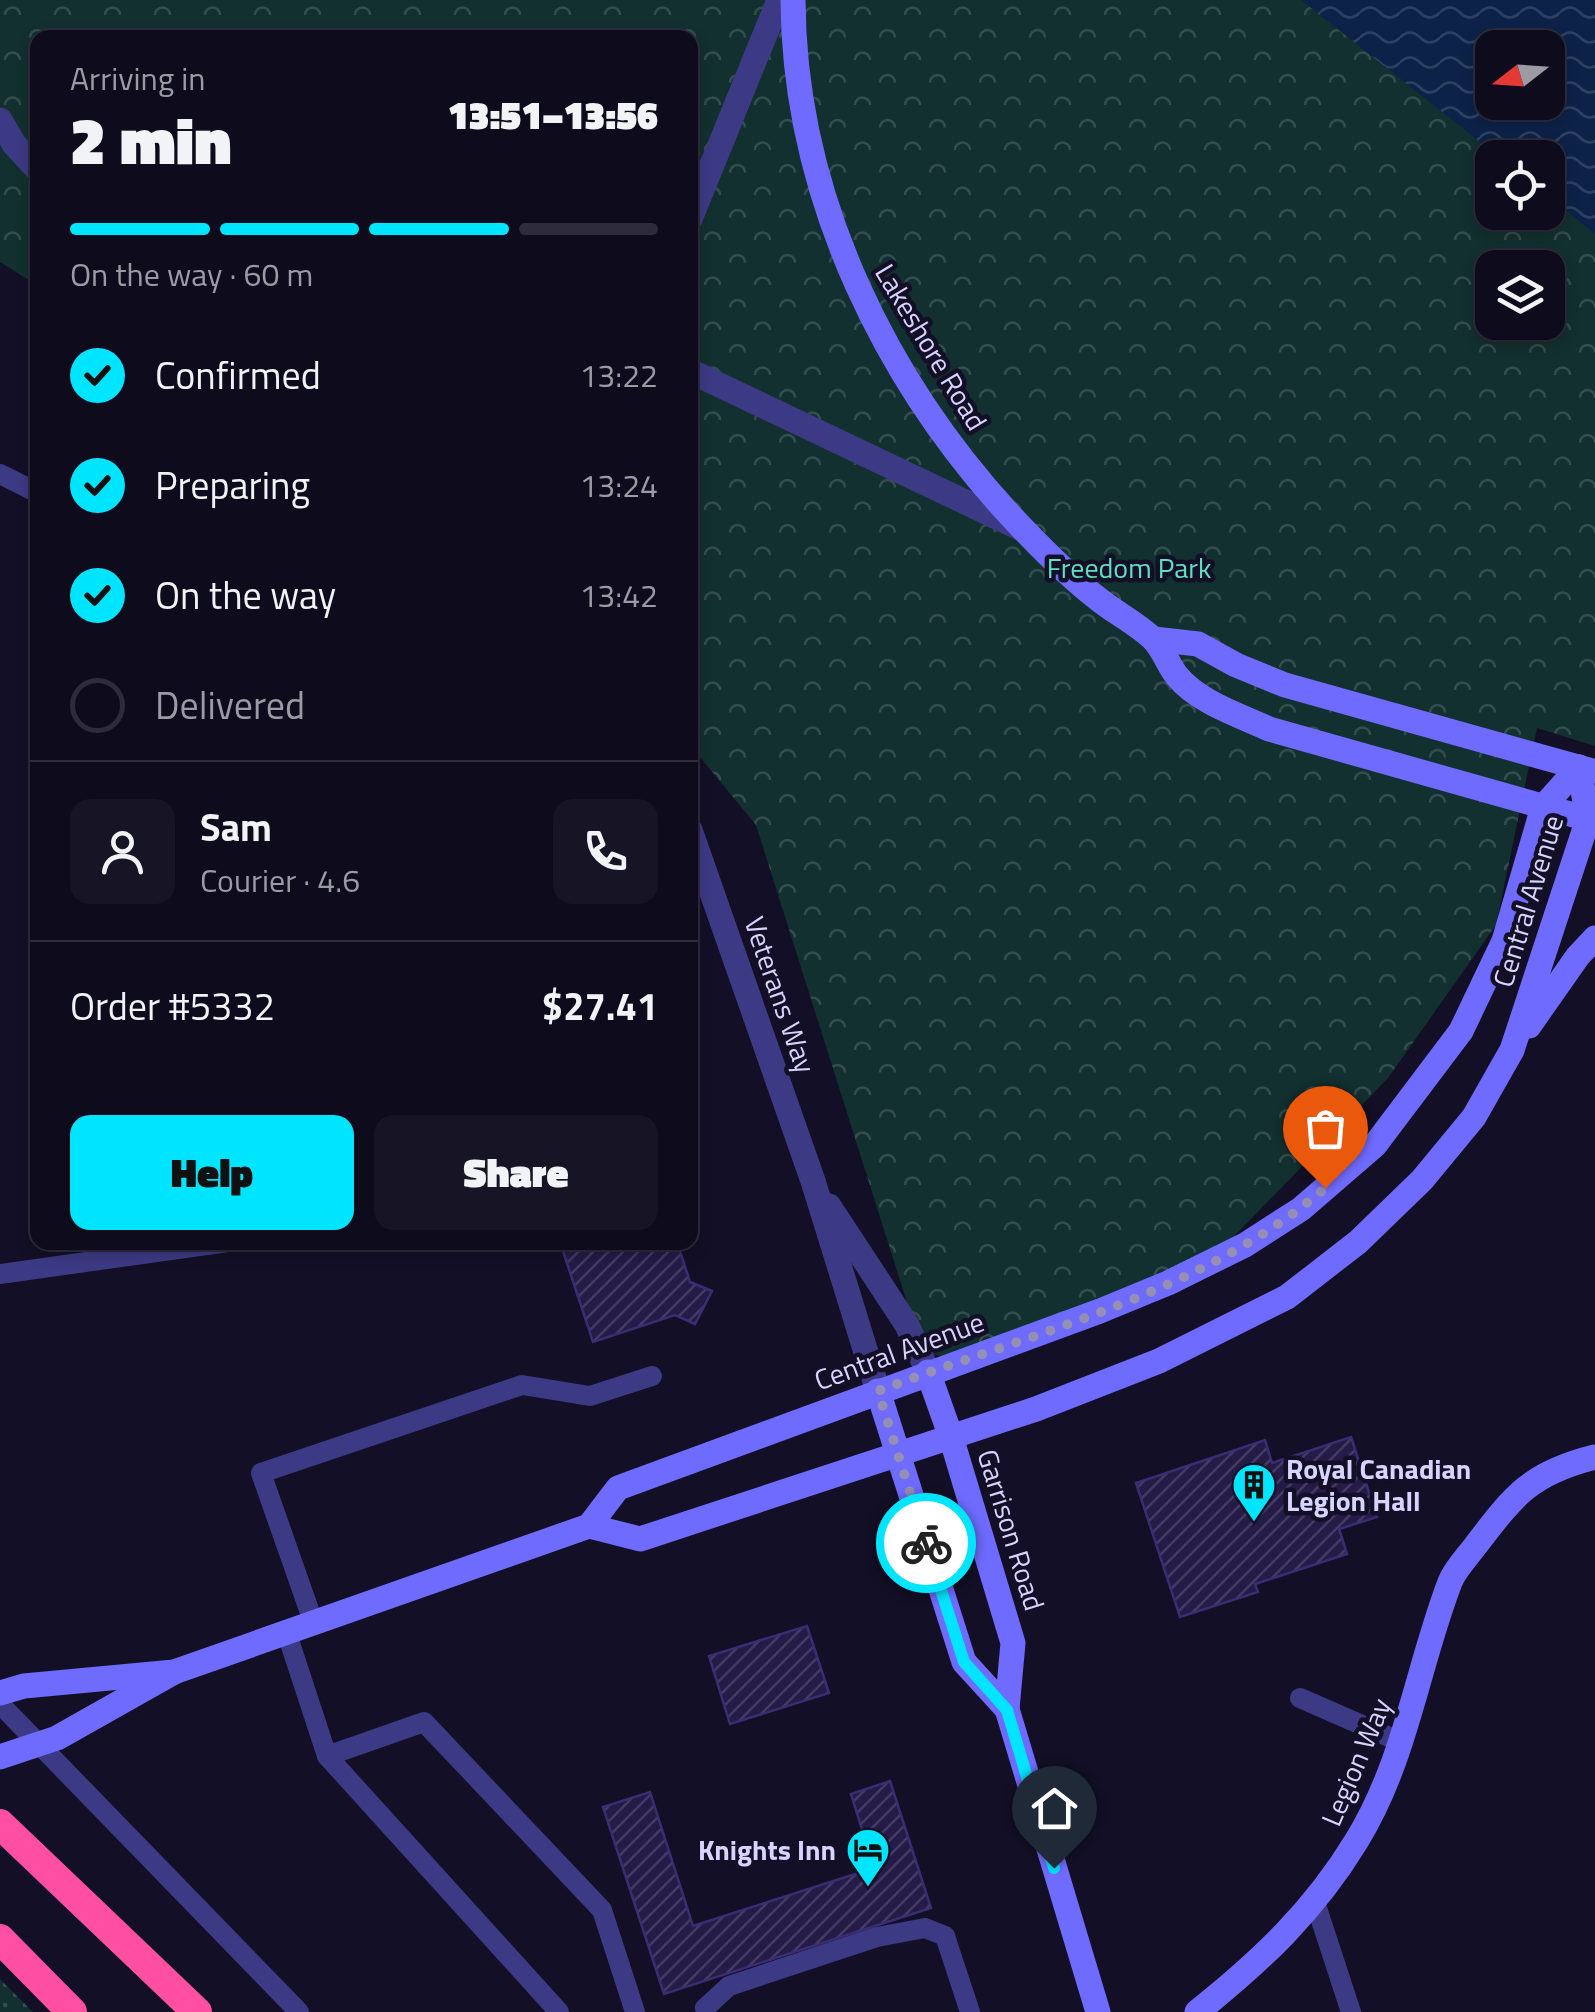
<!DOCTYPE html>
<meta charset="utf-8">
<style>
:root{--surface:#0e0b1c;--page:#171425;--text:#f1f3f6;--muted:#9b9ba3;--line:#2e2b3b;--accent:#00e5ff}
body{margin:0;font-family:"Titillium Web",sans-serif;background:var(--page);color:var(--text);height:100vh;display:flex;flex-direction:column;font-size:38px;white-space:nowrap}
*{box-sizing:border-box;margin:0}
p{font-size:32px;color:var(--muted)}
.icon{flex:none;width:55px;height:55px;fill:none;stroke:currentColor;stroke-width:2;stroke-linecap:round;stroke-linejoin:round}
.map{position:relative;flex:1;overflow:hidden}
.details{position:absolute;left:30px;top:30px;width:668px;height:1220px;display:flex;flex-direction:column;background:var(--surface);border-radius:20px;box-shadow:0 5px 15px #0003,0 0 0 2px var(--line)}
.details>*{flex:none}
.needle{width:65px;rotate:253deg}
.fabs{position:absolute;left:1475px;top:30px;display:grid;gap:20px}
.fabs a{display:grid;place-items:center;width:90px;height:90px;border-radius:20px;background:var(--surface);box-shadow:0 5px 15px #0003,0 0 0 2px var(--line);font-size:50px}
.pin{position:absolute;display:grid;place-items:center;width:85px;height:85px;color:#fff;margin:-102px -42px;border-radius:50% 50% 50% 0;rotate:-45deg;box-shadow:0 0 10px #0007}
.pin .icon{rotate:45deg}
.courier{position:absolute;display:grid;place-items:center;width:100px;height:100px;margin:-50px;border:8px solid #00e5ff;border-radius:50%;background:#fff;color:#222;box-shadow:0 2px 12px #0007}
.headline em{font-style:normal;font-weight:800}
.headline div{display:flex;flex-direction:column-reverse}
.headline{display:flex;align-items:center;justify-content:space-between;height:170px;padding:0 40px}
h1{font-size:65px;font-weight:800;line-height:75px}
.bar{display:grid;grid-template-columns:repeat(4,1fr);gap:15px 10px;align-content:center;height:120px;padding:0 40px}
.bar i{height:12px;border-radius:8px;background:var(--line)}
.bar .active{background:var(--accent)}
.bar p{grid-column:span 4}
.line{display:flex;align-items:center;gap:25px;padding:0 40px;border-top:2px solid var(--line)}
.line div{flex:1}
.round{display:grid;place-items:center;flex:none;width:105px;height:105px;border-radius:20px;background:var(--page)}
ol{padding:0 40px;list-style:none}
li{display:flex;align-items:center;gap:30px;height:110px}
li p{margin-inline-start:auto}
li .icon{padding:10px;border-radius:50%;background:var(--accent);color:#111;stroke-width:4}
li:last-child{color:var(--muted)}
li i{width:55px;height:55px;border:5px solid var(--line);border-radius:50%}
.button{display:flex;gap:20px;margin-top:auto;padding:20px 40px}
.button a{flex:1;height:115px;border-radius:20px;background:var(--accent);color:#111;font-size:40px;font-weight:800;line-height:115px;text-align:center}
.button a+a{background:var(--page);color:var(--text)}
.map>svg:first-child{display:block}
</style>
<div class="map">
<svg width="1595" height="2012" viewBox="0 0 1595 2012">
<defs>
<pattern id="grass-dots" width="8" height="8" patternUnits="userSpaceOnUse" patternTransform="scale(2.5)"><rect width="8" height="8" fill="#12302f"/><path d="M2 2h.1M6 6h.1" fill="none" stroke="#344d4e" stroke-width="1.8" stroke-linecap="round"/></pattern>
<pattern id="forest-crowns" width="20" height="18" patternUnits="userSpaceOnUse" patternTransform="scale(2.5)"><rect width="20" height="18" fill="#12302f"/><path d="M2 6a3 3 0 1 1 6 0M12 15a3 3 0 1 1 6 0" fill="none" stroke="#344d4e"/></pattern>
<pattern id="water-waves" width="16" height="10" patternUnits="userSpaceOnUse" patternTransform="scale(2.5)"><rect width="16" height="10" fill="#0c2248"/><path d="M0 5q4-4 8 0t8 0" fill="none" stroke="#2f4163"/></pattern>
<pattern id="building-hatch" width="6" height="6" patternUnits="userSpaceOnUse" patternTransform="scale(2.5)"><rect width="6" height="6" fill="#241b47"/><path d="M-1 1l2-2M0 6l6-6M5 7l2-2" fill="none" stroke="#433b63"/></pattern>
</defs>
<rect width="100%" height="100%" fill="#130f26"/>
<path fill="url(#grass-dots)" d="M0,1979l33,33h-33z"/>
<path fill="url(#forest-crowns)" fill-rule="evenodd" d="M0,0h1373l119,102 103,67v577l-58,-18 -41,197 -108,153 -208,214 -238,64 -19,-3 -167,-528 -66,-80v-707h-652l-1,247 -37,-23zM1492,158h56v54h-56zM1492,268h56v54h-56z"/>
<path fill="url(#water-waves)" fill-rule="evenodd" d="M1301,0h294v234l-47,-38v-38l-49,-1zM1492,48h56v54h-56z"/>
<g fill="url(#building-hatch)" stroke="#3b2d73" stroke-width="2.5">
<path d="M560,1242h117l13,40 22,9 -17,33 -20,-9 -82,27z"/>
<path d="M1351,1437l26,80 -38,12 8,25 -92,30 3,8 -78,25 -44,-134 129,-43 7,23z"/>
<path d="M807,1626l22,67 -99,31 -21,-68z"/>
<path d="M890,1781l41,127 -267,86 -61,-187 47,-15 43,134 181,-58 -23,-74z"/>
</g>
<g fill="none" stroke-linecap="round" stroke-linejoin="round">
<g stroke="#3d3a85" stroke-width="20">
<path d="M0,474l38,19"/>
<path d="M0,1274l228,-32"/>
<path d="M314,1624l-53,-151 261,-88 68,11 62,-20"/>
<path d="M287,1634l40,122 232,256"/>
<path d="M1300,1698l103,45"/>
<path d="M0,1704l299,308"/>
<path d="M327,1756l97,-34 178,188 33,102"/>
<path d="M1315,1902l36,110"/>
<path d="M706,2012l-1,-4 24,-22 148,-49 48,-9 20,8 25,76"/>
</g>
<g stroke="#3d3a85" stroke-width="25">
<path d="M0,120l14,24 24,26"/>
<path d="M690,219l89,-219"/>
<path d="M690,371l334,159"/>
<path d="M690,830l123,351 65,210"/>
<path d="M829,1206l78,119 21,47"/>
</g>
<g stroke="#6f6bff" stroke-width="25">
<path d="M793,0c1,198 95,389 231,530 23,24 47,48 73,68 17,14 39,25 55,40 11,10 16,27 25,38 21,26 62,39 92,53l326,92"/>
<path d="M1154,639l44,5 38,21 49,20 307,86"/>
<path d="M1529,1026l49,-70 17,-18"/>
<path d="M928,1372l23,65 62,206 -6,66 91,303"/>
<path d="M878,1391l86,271 43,47"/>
<path d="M589,1526l51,13 396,-130 123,-48 128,-64 71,-55 64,-62 52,-63 38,-67 76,-231 -9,-52"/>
<path d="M0,1693l24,-7 150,-14 415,-146 29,-38 482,-177 68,-28 77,-38 56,-36 74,-64 86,-114 43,-90 39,-134 36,-40"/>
<path d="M1197,2012c64,-51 117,-101 160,-172 49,-80 60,-172 93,-258 5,-13 18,-26 26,-37 39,-51 55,-72 119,-88"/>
</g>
<g stroke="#ff4fa3" stroke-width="30">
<path d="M0,1824l197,188"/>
<path d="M0,1939l72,73"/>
</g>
<path stroke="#6f6bff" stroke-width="25" d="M0,1757l57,-19 117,-66"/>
</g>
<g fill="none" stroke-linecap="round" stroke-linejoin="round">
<path stroke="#948fb3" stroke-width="10" stroke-dasharray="0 18" d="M926,1543l-48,-152c148,-56 326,-98 447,-203"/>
<path stroke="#00e5ff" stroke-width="12" d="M926,1543l38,119 43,48 47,158"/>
</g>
<defs>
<symbol id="building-pin" viewBox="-11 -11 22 30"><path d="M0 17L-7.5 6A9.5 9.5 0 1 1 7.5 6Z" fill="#00e5ff" stroke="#130f26"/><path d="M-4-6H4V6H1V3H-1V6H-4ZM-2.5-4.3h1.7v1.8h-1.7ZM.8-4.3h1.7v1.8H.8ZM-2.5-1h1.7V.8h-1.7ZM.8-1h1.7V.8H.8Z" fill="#111"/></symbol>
<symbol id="hotel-pin" viewBox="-11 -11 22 30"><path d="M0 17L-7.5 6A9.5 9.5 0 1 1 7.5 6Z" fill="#00e5ff" stroke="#130f26"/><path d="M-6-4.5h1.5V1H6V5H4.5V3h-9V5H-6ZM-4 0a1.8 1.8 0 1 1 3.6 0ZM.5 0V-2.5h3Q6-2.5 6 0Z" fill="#111"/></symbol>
</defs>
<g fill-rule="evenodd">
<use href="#building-pin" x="1229" y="1460" width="50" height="68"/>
<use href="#hotel-pin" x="843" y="1825" width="50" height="68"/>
</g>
<g text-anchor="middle" stroke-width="9" stroke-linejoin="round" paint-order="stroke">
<g font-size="28" fill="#d9d4ff" stroke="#130f26">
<text transform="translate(931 347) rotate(59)" y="10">Lakeshore Road</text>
<text transform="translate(1528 901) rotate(-73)" y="10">Central Avenue</text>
<text transform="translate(780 995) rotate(71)" y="10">Veterans Way</text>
<text transform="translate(899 1351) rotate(-20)" y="10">Central Avenue</text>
<text transform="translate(1011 1530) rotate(73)" y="10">Garrison Road</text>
<text transform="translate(1356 1762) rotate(-67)" y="10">Legion Way</text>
</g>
<g font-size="28" fill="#5fe0c0" stroke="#130f26">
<text x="1129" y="578">Freedom Park</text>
</g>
<g font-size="28" font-weight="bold" fill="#d9d4ff" stroke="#130f26" text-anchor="start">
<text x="1286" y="1479">Royal Canadian<tspan x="1286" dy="32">Legion Hall</tspan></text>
<text x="836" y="1860" text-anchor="end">Knights Inn</text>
</g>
</g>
</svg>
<div class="fabs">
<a><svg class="needle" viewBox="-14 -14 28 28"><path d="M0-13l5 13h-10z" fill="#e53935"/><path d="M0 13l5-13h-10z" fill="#9b9ba3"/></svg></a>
<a><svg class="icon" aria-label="locate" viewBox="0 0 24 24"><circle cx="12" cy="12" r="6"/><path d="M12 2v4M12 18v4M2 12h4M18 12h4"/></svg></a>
<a><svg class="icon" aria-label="layers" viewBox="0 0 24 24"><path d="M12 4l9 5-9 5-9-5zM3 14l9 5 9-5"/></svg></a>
</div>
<div class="pin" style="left:1325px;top:1188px;background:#ea580c"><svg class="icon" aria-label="bag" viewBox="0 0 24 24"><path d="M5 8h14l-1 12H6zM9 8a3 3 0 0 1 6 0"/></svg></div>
<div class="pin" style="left:1054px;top:1868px;background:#1f2937"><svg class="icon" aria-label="home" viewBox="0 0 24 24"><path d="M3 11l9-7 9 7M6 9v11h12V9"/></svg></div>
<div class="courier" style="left:926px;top:1543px"><svg class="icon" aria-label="bike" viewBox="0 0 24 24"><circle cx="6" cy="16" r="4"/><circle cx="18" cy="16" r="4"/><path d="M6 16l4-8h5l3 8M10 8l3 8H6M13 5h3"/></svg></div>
<section class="details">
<div class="headline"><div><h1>2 min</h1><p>Arriving in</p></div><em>13:51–13:56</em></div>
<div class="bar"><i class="active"></i><i class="active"></i><i class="active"></i><i></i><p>On the way · 60 m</p></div>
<ol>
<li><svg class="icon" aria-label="check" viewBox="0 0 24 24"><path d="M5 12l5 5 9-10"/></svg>Confirmed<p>13:22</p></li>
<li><svg class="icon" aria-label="check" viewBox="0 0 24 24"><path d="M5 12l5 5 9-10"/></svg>Preparing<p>13:24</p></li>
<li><svg class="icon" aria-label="check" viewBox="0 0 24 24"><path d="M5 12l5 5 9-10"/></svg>On the way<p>13:42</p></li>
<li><i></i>Delivered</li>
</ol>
<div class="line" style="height:180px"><a class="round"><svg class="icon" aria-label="person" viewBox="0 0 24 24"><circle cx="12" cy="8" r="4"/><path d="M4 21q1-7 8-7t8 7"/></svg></a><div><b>Sam</b><p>Courier · 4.6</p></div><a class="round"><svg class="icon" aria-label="phone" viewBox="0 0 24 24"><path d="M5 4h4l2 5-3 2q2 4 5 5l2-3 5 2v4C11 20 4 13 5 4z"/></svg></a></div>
<div class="line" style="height:130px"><div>Order #5332</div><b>$27.41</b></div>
<div class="button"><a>Help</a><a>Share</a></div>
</section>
</div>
